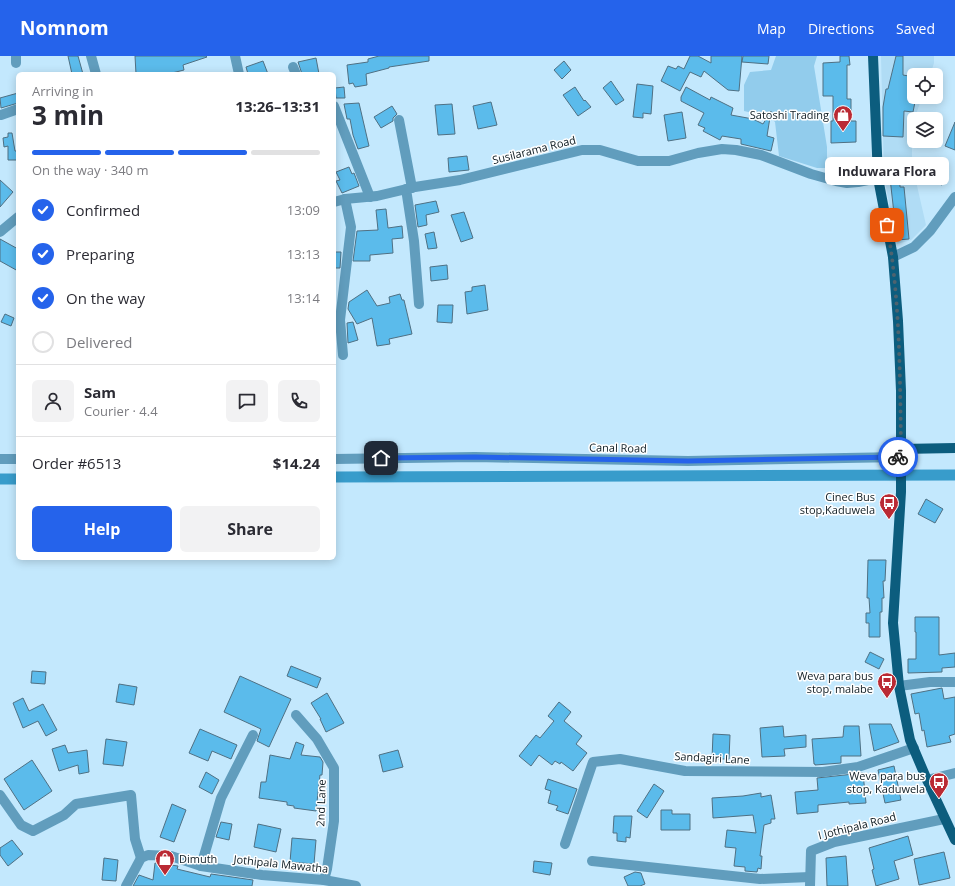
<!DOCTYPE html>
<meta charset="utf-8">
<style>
:root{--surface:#fff;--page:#f2f2f3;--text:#2b2b33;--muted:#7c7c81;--line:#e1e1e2;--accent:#2563eb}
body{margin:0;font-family:"Open Sans",sans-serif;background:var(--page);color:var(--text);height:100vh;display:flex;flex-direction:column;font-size:15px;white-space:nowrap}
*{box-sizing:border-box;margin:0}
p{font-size:13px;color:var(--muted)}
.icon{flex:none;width:22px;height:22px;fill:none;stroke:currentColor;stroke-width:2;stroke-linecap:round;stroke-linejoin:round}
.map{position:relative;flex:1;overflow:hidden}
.details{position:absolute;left:16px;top:16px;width:320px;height:488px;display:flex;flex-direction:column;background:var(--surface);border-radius:6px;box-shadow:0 2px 10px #0003}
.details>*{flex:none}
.fabs{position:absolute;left:907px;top:12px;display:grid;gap:8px}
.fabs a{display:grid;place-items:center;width:36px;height:36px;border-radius:6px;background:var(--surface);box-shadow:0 2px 10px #0003;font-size:20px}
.pin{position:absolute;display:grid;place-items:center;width:34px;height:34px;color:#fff;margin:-17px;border-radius:8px;box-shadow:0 2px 6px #0006}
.courier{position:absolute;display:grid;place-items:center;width:40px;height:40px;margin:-20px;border:3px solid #2563eb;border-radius:50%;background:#fff;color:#222;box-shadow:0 1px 5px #0007}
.bubble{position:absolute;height:28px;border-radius:6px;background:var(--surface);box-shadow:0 2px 10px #0003;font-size:13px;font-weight:700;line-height:28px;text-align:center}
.head em{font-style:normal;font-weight:700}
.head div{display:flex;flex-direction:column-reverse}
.head{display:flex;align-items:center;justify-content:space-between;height:68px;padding:0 16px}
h1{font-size:26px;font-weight:700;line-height:30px}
.bar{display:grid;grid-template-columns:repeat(4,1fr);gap:6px 4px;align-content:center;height:48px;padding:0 16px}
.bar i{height:5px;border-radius:3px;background:var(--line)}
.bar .active{background:var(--accent)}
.bar p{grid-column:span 4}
.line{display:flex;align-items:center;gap:10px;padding:0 16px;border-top:1px solid var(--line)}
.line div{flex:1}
.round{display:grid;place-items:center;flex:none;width:42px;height:42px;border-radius:6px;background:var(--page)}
ol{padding:0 16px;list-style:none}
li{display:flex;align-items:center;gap:12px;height:44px}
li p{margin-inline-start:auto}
li .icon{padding:4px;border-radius:50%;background:var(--accent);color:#fff;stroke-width:4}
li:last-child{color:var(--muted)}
li i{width:22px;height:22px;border:2px solid var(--line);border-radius:50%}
.cta{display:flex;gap:8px;margin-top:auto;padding:8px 16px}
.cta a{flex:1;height:46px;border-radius:6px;background:var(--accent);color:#fff;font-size:16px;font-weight:700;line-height:46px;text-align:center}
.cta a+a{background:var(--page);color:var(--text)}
header{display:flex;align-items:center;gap:24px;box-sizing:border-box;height:56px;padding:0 20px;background:var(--accent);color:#fff}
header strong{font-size:19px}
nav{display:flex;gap:22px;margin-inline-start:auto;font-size:14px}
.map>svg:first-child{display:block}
</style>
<header>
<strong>Nomnom</strong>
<nav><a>Map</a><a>Directions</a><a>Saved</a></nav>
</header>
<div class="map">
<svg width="955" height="830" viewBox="0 0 955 830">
<rect width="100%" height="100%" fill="#c3e8fd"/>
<path fill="#b0dcf5" d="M881,0h53v7l-4,12h-16v22h8l-10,29v38l14,61 -15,15 -14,4 -13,-67z"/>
<path fill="#92ccec" d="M776,0h41l-3,10 13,81v21h-10l-38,-12 -4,-34 -5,-5 -26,-6v-26l6,-13 21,-2z"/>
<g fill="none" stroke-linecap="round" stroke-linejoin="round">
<g stroke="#389ccb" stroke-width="11">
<path d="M334,421l621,-2"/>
<path d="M0,423h18"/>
</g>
</g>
<g fill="#5bbbeb" stroke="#4f7083">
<path d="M68,0h10l5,18h-11z"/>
<path d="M135,0h71l1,1 -24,8 1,5 -16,4h-32z"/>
<path d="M379,0h50v5l-40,6v1l-23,6 1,11 -12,2 -2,-4 -4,1 -2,-19 21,-3v-3z"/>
<path d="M690,0h8l13,7v-7h31l-3,35 -11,-1 -24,-19 -3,6 -11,-5 -10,19 -19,-10 7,-15 8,3 2,-3 6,3z"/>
<path d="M743,0h26l-1,8 -26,-2z"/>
<path d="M840,0h9l1,9h-3v34h4v22h5v21l-25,1v-22h2v-25h-10v-33l17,-1z"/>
<path d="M896,0h7v19l11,2v20h2l-3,15 -9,-1 -1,26 -20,-1v-29l3,-18h2z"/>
<path d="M316,2l3,16h-17l-4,-12z"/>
<path d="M263,5l5,13h-20l-2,-7z"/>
<path d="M564,5l7,9 -9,9 -8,-9z"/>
<path d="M611,25l13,19 -8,5 -13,-17z"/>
<path d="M637,28l16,2 -2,28 -8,-1v5l-10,-1z"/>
<path d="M344,31l1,11h-9l-1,-10z"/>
<path d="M575,31l9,14 1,-1 6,7 -13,9 -15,-21z"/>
<path d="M686,31l24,13 1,-3 22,11 -2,7 22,4 10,5 8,-13 -4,25 7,2 -3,13 -30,-7v-5l-19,-3 -2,4 -17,-9 2,-3 -7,-3 6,-12 -23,-12v-4z"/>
<path d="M18,37v10l-17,5 -1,-10z"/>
<path d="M491,46l6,23 -19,4 -5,-23z"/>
<path d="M359,47l10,43 -11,3 -5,-14 -3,-16h-3l-3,-15z"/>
<path d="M452,48l3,30 -17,1 -3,-30z"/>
<path d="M392,50l5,8 -4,4v3l-12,7 -7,-11z"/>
<path d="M682,56l4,26 -18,3 -4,-26z"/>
<path d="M955,66v28l-10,-4z"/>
<path d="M8,77h4l3,18h3v9h-10v-14l-4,1 -1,-9 5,-1z"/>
<path d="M467,100l2,14 -20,2 -1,-14z"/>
<path d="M885,106h14l1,25h4l5,52 -12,1 -7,-62h-5z"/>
<path d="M924,106l8,3 -1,16 -12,-5z"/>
<path d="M349,111l3,7 2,-1 5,13 -17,7 -6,-12 4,-1 -4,-8z"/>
<path d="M937,111l10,4 -5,14 -11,-4z"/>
<path d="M0,124l13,12 -13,15z"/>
<path d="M436,145l3,11 -13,3 1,10 -9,2 -3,-22z"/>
<path d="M386,153l2,19 14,-2 1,12 -11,1 1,14 -23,2v6h-17l4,-30 21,-1 -2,-20z"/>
<path d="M464,156l9,26 -12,4 -10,-27z"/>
<path d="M434,176l3,16 -9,1 -3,-15z"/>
<path d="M0,183l18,10v22l-18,-10z"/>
<path d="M335,196h6l-1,16h-5z"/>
<path d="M447,209l1,14 -17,2 -1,-14z"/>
<path d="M485,229l3,25 -21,4 -2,-22 7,-1v-4z"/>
<path d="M367,234l10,16 13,-3 -1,-6 11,-3 2,6h2l8,34 -23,5 1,5 -13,2 -5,-28 -15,6 -9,-15 1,-7z"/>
<path d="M438,249h15l-1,18 -15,-1z"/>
<path d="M5,258l9,4 -3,8 -10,-4z"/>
<path d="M353,266l5,18 -10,3 -1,-20z"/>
<path d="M926,443l17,10 -8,14 -17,-9z"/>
<path d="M868,504h18l-1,21h-2l1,17h-2v14h-2v25h-11v-14h-3v-10h4l-1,-15h-2z"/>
<path d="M915,561h24v38l16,-2v14l-13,1v4l-34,1v-14h8v-27h-1z"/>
<path d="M870,596l14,7 -5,10 -14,-7z"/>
<path d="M291,610l30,12 -4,10 -30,-12z"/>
<path d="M32,615l14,1 -1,12 -14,-1z"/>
<path d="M240,620l51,23 -22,48 -12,-6 4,-12 -37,-17z"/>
<path d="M119,628l18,3 -3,18 -18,-3z"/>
<path d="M942,632l2,11 11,-2v37l-6,2 2,6 -24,5 -3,-17 -2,1 -3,-18 -4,1 -4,-20z"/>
<path d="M327,637l17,30 -18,9 -6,-13h1l-10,-16z"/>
<path d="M23,642l6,13 14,-7 14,26 -11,6 -8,-15 -15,7 -10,-25z"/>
<path d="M559,646l12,10 -7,9 18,15 -6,8 11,9 -14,18 -12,-9 -1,2 -5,-3 -3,4 -13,-10 -8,11 -12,-10 17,-21 4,3 14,-17 -6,-5z"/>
<path d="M869,668h22l8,18 -25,9z"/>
<path d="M783,670l1,11 22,-2v12l-22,2 1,7 -23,1 -2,-29z"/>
<path d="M844,670h15l2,30h-20v7l-26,2v-1h-1l-2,-25 31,-2z"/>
<path d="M200,673l37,16 -6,14 -19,-8 -4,10 -19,-8z"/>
<path d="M713,678l17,1 -1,24h-17z"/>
<path d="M106,683l21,3 -4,24 -20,-2z"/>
<path d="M296,686l8,3 -3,10 19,2 3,5 -1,13h-2l-4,36 -22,-3v-2l-7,-1v-3l-28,-4 2,-16h5l4,-27 20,4z"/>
<path d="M65,689l3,8 19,-3 2,22 -10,2 -1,-9 -19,6 -7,-22z"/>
<path d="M398,694l5,17 -20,5 -4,-17z"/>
<path d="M32,704l20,31 -28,19 -20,-31z"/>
<path d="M894,710l7,34 -16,3 -7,-33z"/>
<path d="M206,716l13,8 -7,14 -13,-7z"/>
<path d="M863,717l3,30 -17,1v-2l-31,3v7l-21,2 -2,-22 23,-2 -1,-12z"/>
<path d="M548,723l29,10 -9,25 -12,-4 2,-4 -10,-3 3,-12 -6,-2z"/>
<path d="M654,728l10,7 -17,27 -10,-7z"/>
<path d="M761,737v4l10,-2 4,24h-4v4l-7,2 -4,31h2l-1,13 -3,-1 -1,4 -12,-1v-4l-11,-1 2,-18 -11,-1 2,-17 29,3 -3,-18 -40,3 -1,-20 31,-2z"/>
<path d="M172,748l14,6 -12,32 -14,-5z"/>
<path d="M661,754h11v4h18v16h-29z"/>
<path d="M614,760h18l-2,22 -4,-1v5l-9,-1v-8h-4z"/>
<path d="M221,766l11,2 -3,16 -13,-3z"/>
<path d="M258,768l23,5 -5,23 -22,-5z"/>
<path d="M908,780l5,19 -19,6 5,18 -23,7 -4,-16 2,-1 -5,-21z"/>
<path d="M292,782l24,2 -2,24 -24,-2z"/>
<path d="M12,784l11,14 -15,12 -8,-11v-7z"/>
<path d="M944,796l6,26 -31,7 -5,-26z"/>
<path d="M846,800l2,30h-21l-1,-28z"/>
<path d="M104,802l14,2 -2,21 -14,-1z"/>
<path d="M534,805l18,2 -2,12 -17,-3z"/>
<path d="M155,807l23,3 -1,3 33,8 1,-3 42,6 -1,6h-119l6,-11 14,5z"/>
<path d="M635,816l6,1 4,11 -5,2h-12l-4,-9z"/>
</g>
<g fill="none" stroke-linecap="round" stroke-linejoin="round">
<g stroke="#619dbd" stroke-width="10">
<path d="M91,0l5,18"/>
<path d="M235,0l4,18"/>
<path d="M16,7v-7"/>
<path d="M293,11l3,7"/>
<path d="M334,50l36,91"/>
<path d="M1,59l17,-6"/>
<path d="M399,64l13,68"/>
<path d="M406,133l8,52 5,63"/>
<path d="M334,146l11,-3 32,-3 38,-9 45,-7 122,-30h18l38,11h31l29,-8 24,-4 14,1 25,5 50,19 25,7 11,2 11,-1 20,-4"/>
<path d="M0,176l18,-15"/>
<path d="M893,201l21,-10 16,-16 25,-34"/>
<path d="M343,299l-3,-35 11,-93 -6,-28"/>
<path d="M0,403h18"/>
<path d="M334,403l141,-2 213,4 213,-4"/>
<path d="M899,630l31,-4h25"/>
<path d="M296,659l21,24 17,29v53l-7,48 -3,11"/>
<path d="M927,724l28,-7"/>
<path d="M0,739l21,30 12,6 31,-16 12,-11 55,-9 4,44 6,19"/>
<path d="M565,788l28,-82 27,-3 65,12 138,1 35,-5 56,-19"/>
<path d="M592,805l168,18 50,-2"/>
<path d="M201,810l20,-68 32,-63"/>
<path d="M126,830l15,-28 7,-3 23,1 30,10 61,9 62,5 32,6"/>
<path d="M810,830l1,-35 23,-9 110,-23"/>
</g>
<g stroke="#0c5d7e" stroke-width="10">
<path d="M873,0l5,122 15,79 5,64 3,70v101l-8,131 6,63 11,54 17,40 28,60"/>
<path d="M901,393l54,-1"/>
</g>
</g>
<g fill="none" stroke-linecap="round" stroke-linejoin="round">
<path stroke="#4d636f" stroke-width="4" stroke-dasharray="0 7.2" d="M887,169c13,74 13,149 14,224v8h-3"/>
<path stroke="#2563eb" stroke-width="5" d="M381,402l94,-1 213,4 210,-4"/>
</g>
<defs>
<symbol id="shop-pin" viewBox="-11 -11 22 30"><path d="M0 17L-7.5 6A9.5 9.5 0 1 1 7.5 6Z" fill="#ba2a34" stroke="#fff"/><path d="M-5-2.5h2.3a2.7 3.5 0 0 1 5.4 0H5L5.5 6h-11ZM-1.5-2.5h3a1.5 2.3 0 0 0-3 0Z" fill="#fff"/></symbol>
<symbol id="bus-pin" viewBox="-11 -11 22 30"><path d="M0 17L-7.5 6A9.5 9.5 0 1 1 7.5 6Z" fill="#ba2a34" stroke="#fff"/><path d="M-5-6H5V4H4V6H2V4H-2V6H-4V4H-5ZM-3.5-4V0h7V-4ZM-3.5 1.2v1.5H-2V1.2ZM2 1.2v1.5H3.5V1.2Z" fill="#fff"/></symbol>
</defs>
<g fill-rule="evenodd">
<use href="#shop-pin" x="832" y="48" width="22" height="30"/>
<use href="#bus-pin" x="878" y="436" width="22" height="30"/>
<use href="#bus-pin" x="876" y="615" width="22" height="30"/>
<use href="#bus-pin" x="928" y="715" width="22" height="30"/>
<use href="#shop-pin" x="154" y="792" width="22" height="30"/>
</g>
<g text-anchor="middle" stroke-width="3" stroke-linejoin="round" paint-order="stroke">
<g font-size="11" fill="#0e1c23" stroke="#fff" text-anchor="end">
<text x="829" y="63">Satoshi Trading</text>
<text x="875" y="445">Cinec Bus<tspan x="875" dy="13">stop,Kaduwela</tspan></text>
<text x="873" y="624">Weva para bus<tspan x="873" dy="13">stop, malabe</tspan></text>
<text x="925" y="724">Weva para bus<tspan x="925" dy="13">stop, Kaduwela</tspan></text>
<text x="179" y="807" text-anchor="start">Dimuth</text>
</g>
<g font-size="11" fill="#0e1c23" stroke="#fff">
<text transform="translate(534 94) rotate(-14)" y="4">Susilarama Road</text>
<text transform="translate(618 392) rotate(1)" y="4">Canal Road</text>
<text transform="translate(712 702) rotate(3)" y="4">Sandagiri Lane</text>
<text transform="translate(321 747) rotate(-88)" y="4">2nd Lane</text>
<text transform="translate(857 770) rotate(-14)" y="4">I Jothipala Road</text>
<text transform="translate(281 808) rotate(6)" y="4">Jothipala Mawatha</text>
</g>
</g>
</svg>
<div class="fabs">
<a><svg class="icon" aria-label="locate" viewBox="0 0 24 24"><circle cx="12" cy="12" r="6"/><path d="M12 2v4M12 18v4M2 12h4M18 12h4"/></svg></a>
<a><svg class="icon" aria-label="layers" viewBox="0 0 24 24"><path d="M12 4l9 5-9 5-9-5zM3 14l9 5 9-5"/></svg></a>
</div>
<div class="pin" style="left:887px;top:169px;background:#ea580c"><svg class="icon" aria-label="bag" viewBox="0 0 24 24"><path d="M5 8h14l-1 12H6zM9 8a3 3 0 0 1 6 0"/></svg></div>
<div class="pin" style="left:381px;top:402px;background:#1f2937"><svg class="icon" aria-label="home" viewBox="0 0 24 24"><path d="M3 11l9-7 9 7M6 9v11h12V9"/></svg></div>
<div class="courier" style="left:898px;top:401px"><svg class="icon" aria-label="bike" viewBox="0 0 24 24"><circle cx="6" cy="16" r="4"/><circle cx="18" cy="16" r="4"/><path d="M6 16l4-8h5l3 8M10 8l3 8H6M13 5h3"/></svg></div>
<div class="bubble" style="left:825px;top:101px;width:124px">Induwara Flora</div>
<section class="details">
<div class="head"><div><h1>3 min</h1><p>Arriving in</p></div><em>13:26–13:31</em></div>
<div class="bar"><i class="active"></i><i class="active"></i><i class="active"></i><i></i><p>On the way · 340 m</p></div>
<ol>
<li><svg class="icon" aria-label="check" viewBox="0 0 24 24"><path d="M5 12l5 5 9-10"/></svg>Confirmed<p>13:09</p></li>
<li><svg class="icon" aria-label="check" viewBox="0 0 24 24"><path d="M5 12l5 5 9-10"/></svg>Preparing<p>13:13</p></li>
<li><svg class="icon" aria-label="check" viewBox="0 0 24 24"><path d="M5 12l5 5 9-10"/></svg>On the way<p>13:14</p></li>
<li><i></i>Delivered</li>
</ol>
<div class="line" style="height:72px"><a class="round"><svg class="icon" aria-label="person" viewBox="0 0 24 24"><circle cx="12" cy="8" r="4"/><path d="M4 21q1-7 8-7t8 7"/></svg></a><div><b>Sam</b><p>Courier · 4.4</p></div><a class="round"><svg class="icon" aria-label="chat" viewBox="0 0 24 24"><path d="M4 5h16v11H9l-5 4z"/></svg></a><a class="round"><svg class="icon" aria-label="phone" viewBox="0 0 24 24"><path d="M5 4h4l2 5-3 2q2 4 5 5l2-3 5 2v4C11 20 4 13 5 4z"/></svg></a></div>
<div class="line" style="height:52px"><div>Order #6513</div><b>$14.24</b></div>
<div class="cta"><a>Help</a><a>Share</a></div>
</section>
</div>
